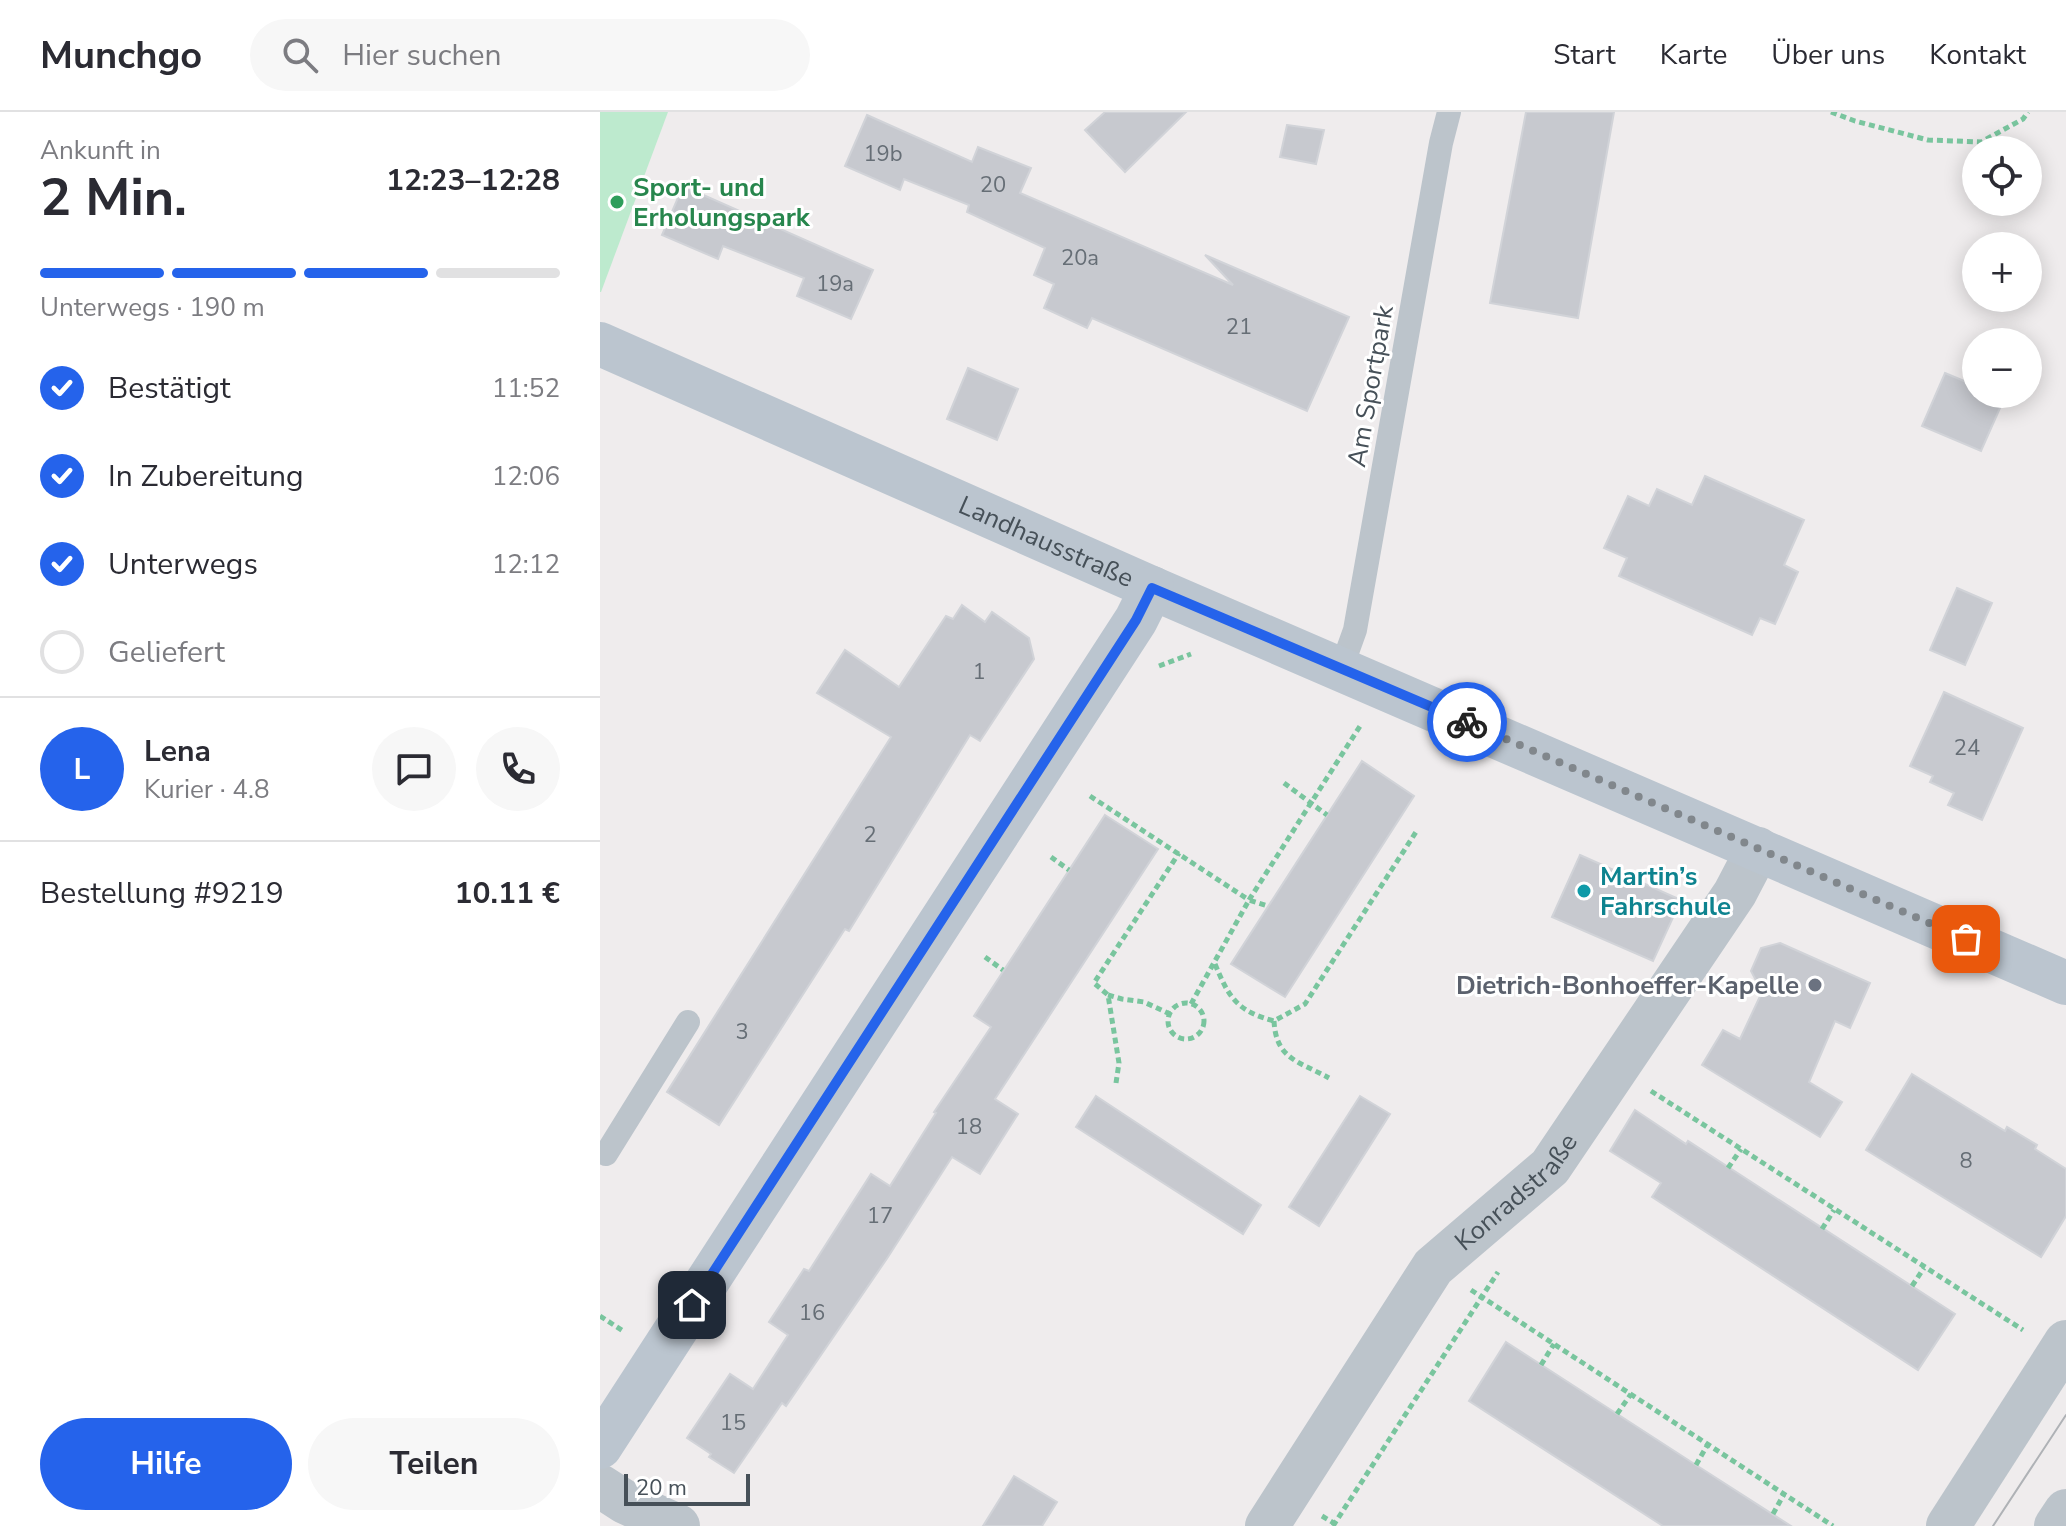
<!DOCTYPE html>
<html lang="de">
<meta charset="utf-8">
<style>
:root{--surface:#fff;--page:#f7f7f7;--text:#2b2b33;--muted:#7c7c81;--line:#e1e1e2;--accent:#2563eb}
body{margin:0;font-family:"Nunito Sans",sans-serif;background:var(--page);color:var(--text);height:100vh;display:flex;flex-direction:column;font-size:30px;white-space:nowrap}
*{box-sizing:border-box;margin:0}
p{font-size:26px;color:var(--muted)}
.icon{flex:none;width:44px;height:44px;fill:none;stroke:currentColor;stroke-width:2;stroke-linecap:round;stroke-linejoin:round}
.map{position:relative;flex:1;overflow:hidden}
.drawer{display:flex;flex-direction:column;background:var(--surface);width:600px}
.drawer>*{flex:none}
.buttons{position:absolute;left:1362px;top:24px;display:grid;gap:16px}
.buttons a{display:grid;place-items:center;width:80px;height:80px;border-radius:50%;background:var(--surface);box-shadow:0 4px 20px #0003;font-size:40px}
.scale{position:absolute;left:24px;bottom:20px;width:126px;box-sizing:border-box;padding-left:8px;border:4px solid #465058;border-top:0;font-size:22px;line-height:28px;white-space:nowrap;color:#465058;-webkit-text-stroke:6px #fff;paint-order:stroke}
.pin{position:absolute;display:grid;place-items:center;width:68px;height:68px;color:#fff;margin:-34px;border-radius:16px;box-shadow:0 4px 12px #0006}
.courier{position:absolute;display:grid;place-items:center;width:80px;height:80px;margin:-40px;border:6px solid #2563eb;border-radius:50%;background:#fff;color:#222;box-shadow:0 2px 10px #0007}
.head em{font-style:normal;font-weight:700}
.head div{display:flex;flex-direction:column-reverse}
.head{display:flex;align-items:center;justify-content:space-between;height:136px;padding:0 40px}
h1{font-size:52px;font-weight:700;line-height:60px}
.bar{display:grid;grid-template-columns:repeat(4,1fr);gap:12px 8px;align-content:center;height:96px;padding:0 40px}
.bar i{height:10px;border-radius:6px;background:var(--line)}
.bar .selected{background:var(--accent)}
.bar p{grid-column:span 4}
.line{display:flex;align-items:center;gap:20px;padding:0 40px;border-top:2px solid var(--line)}
.line div{flex:1}
.round{display:grid;place-items:center;flex:none;width:84px;height:84px;border-radius:42px;background:var(--page)}
ol{padding:0 40px;list-style:none}
li{display:flex;align-items:center;gap:24px;height:88px}
li p{margin-inline-start:auto}
li .icon{padding:8px;border-radius:50%;background:var(--accent);color:#fff;stroke-width:4}
li:last-child{color:var(--muted)}
li i{width:44px;height:44px;border:4px solid var(--line);border-radius:50%}
.primary-button{display:flex;gap:16px;margin-top:auto;padding:16px 40px}
.primary-button a{flex:1;height:92px;border-radius:48px;background:var(--accent);color:#fff;font-size:32px;font-weight:700;line-height:92px;text-align:center}
.primary-button a+a{background:var(--page);color:var(--text)}
header{display:flex;align-items:center;gap:48px;box-sizing:border-box;height:112px;padding:0 40px;background:var(--surface);border-bottom:2px solid var(--line)}
header strong{font-size:38px}
nav{display:flex;gap:44px;margin-inline-start:auto;font-size:28px}
.search{width:560px;height:72px;background:var(--page);display:flex;align-items:center;gap:20px;box-sizing:border-box;padding:0 28px;border-radius:44px;color:var(--muted);font-size:30px}
main{display:flex;flex:1;min-height:0}
.map>svg:first-child{display:block}
</style>
<header>
<strong>Munchgo</strong>
<div class="search"><svg class="icon" aria-label="search" viewBox="0 0 24 24"><circle cx="10" cy="10" r="6"/><path d="M15 15l6 6"/></svg>Hier suchen</div>
<nav><a>Start</a><a>Karte</a><a>Über uns</a><a>Kontakt</a></nav>
</header>
<main>
<section class="drawer">
<div class="head"><div><h1>2 Min.</h1><p>Ankunft in</p></div><em>12:23–12:28</em></div>
<div class="bar"><i class="selected"></i><i class="selected"></i><i class="selected"></i><i></i><p>Unterwegs · 190 m</p></div>
<ol>
<li><svg class="icon" aria-label="check" viewBox="0 0 24 24"><path d="M5 12l5 5 9-10"/></svg>Bestätigt<p>11:52</p></li>
<li><svg class="icon" aria-label="check" viewBox="0 0 24 24"><path d="M5 12l5 5 9-10"/></svg>In Zubereitung<p>12:06</p></li>
<li><svg class="icon" aria-label="check" viewBox="0 0 24 24"><path d="M5 12l5 5 9-10"/></svg>Unterwegs<p>12:12</p></li>
<li><i></i>Geliefert</li>
</ol>
<div class="line" style="height:144px"><b class="round" style="background:var(--accent);color:#fff">L</b><div><b>Lena</b><p>Kurier · 4.8</p></div><a class="round"><svg class="icon" aria-label="chat" viewBox="0 0 24 24"><path d="M4 5h16v11H9l-5 4z"/></svg></a><a class="round"><svg class="icon" aria-label="phone" viewBox="0 0 24 24"><path d="M5 4h4l2 5-3 2q2 4 5 5l2-3 5 2v4C11 20 4 13 5 4z"/></svg></a></div>
<div class="line" style="height:104px"><div>Bestellung #9219</div><b>10.11 €</b></div>
<div class="primary-button"><a>Hilfe</a><a>Teilen</a></div>
</section>
<div class="map">
<svg width="1466" height="1414" viewBox="0 0 1466 1414">
<rect width="100%" height="100%" fill="#efeced"/>
<path fill="#bdeace" d="M0,0h68l-67,180h-1z"/>
<g fill="#c7c9cf" stroke="#d1d3d8" stroke-width="2">
<path d="M505,0h81l-61,60 -40,-42z"/>
<path d="M926,0h88l-36,206 -88,-15z"/>
<path d="M267,3l105,47 6,-15 53,21 -11,25 213,92 -28,-30 144,62 -42,94 -215,-93 -5,10 -43,-20 10,-24 -20,-9 11,-27 -78,-36 2,-7 -65,-26 -4,11 -55,-24z"/>
<path d="M687,13l37,5 -8,34 -36,-7z"/>
<path d="M83,74l190,84 -22,49 -54,-23 7,-18 -81,-32 -5,13 -56,-24z"/>
<path d="M368,256l50,21 -21,51 -50,-21z"/>
<path d="M1345,261l31,13v8h17l11,5 -23,52 -59,-25z"/>
<path d="M1105,364l99,44 -20,45 14,7 -23,52 -15,-6 -8,17 -133,-59 8,-18 -23,-10 24,-52 21,10 8,-17 35,16z"/>
<path d="M1357,476l35,15 -27,62 -35,-15z"/>
<path d="M362,493l23,17 7,-10 37,26 5,21 -54,82 -10,-6 -121,196 -4,-2 -126,196 -52,-33 224,-355 -74,-44 28,-43 54,37 47,-71 7,3z"/>
<path d="M1344,580l79,36 -41,92 -34,-15 6,-12 -24,-11 3,-6 -23,-10z"/>
<path d="M762,649l52,35 -129,201 -54,-33z"/>
<path d="M505,703l53,34 -163,250 23,15 -38,60 -28,-17 -64,100 -102,149 -4,-3 -48,70 -25,-16 2,-3 -24,-16 43,-64 23,15 35,-54 -19,-13 35,-53 5,2 62,-97 19,12 46,-73 -2,-1 57,-85 -17,-11z"/>
<path d="M980,743l101,45 -28,61 -101,-44z"/>
<path d="M1180,831l90,40 -20,45 -15,-7 -26,61 33,20 -22,35 -118,-72 21,-35 17,9 22,-47 -11,-21 10,-23z"/>
<path d="M1312,962l93,57 2,-4 30,18 -2,4 31,20v47l-25,41 -175,-107z"/>
<path d="M496,984l165,109 -18,29 -167,-107z"/>
<path d="M760,984l30,18 -71,112 -30,-19z"/>
<path d="M1035,998l51,34 2,-3 267,173 -37,56 -266,-173 9,-14 -51,-32z"/>
<path d="M906,1230l190,123 95,61h-128l-194,-125z"/>
<path d="M414,1364l43,26 -15,24h-59z"/>
</g>
<g fill="none" stroke-linecap="round" stroke-linejoin="round">
<g stroke="#79c59e" stroke-width="5" stroke-dasharray="6 4" stroke-linecap="butt">
<path d="M1231,0l24,9 73,19 53,2 42,-23 5,-7"/>
<path d="M559,554l32,-12"/>
<path d="M684,671l43,32"/>
<path d="M490,684l159,104 113,-177"/>
<path d="M451,745l18,13"/>
<path d="M385,845l18,13"/>
<path d="M615,852c14,34 22,47 59,57l31,-17 111,-172"/>
<path d="M508,883l14,4 22,3 26,12"/>
<circle cx="586" cy="909" r="18"/>
<path d="M591,892l58,-104 19,6"/>
<path d="M674,909c2,38 24,40 55,57"/>
<path d="M516,971l3,-20 -11,-68 -14,-12 85,-130"/>
<path d="M1051,979l372,239"/>
<path d="M1128,1056l13,-19"/>
<path d="M1222,1117l12,-19"/>
<path d="M1312,1174l12,-18"/>
<path d="M871,1178l362,236"/>
<path d="M0,1204l23,15"/>
<path d="M941,1253l13,-21"/>
<path d="M1017,1302l14,-20"/>
<path d="M1096,1353l12,-21"/>
<path d="M1173,1402l11,-20"/>
<path d="M722,1404l17,10"/>
<path d="M733,1414l165,-254"/>
</g>
<g stroke="#bcc4cb" stroke-width="24">
<path d="M741,557l14,-39 86,-487 8,-31"/>
<path d="M6,1042l82,-132"/>
</g>
<g stroke="#bcc4cb" stroke-width="44">
<path d="M0,1374l25,16 53,24"/>
<path id="s1" d="M667,1414l166,-259 117,-100 185,-274 23,-44"/>
<path d="M1348,1414l118,-184"/>
<path d="M1456,1414l10,-15"/>
</g>
<g stroke="#bbc5cf" stroke-width="44">
<path id="s2" d="M0,232l552,244 914,395"/>
<path d="M0,1335l536,-827 16,-32"/>
</g>
<path stroke="#afb2b6" stroke-width="2" d="M1393,1414l73,-111"/>
</g>
<g fill="none" stroke-linecap="round" stroke-linejoin="round">
<path stroke="#81878c" stroke-width="8" stroke-dasharray="0 14.4" d="M867,610l499,217"/>
<path stroke="#2563eb" stroke-width="10" d="M92,1193l444,-685 16,-32 315,134"/>
</g>
<circle fill="#2e9e5b" stroke="#fff" stroke-width="3" cx="17" cy="90" r="8"/>
<circle fill="#0f9aa8" stroke="#fff" stroke-width="3" cx="984" cy="779" r="8"/>
<circle fill="#6b7280" stroke="#fff" stroke-width="3" cx="1215" cy="873" r="8"/>
<g text-anchor="middle" stroke-width="6" stroke-linejoin="round" paint-order="stroke">
<g font-size="22" fill="#666e76">
<text x="283" y="49">19b</text>
<text x="393" y="80">20</text>
<text x="480" y="153">20a</text>
<text x="235" y="179">19a</text>
<text x="639" y="222">21</text>
<text x="379" y="567">1</text>
<text x="1367" y="643">24</text>
<text x="270" y="730">2</text>
<text x="142" y="927">3</text>
<text x="369" y="1022">18</text>
<text x="1366" y="1056">8</text>
<text x="280" y="1111">17</text>
<text x="212" y="1208">16</text>
<text x="133" y="1318">15</text>
</g>
<g font-size="26" font-weight="bold" fill="#27864d" stroke="#fff" text-anchor="start">
<text x="33" y="84">Sport- und<tspan x="33" dy="30">Erholungspark</tspan></text>
</g>
<g font-size="26" fill="#465058" stroke="#fff">
<text transform="translate(770 274) rotate(-80)" y="9">Am Sportpark</text>
<text dy="9" stroke="none"><textPath href="#s2" startOffset="488">Landhausstraße</textPath></text>
<text dy="9" stroke="none"><textPath href="#s1" startOffset="420">Konradstraße</textPath></text>
</g>
<g font-size="26" font-weight="bold" fill="#0d838f" stroke="#fff" text-anchor="start">
<text x="1000" y="773">Martin’s<tspan x="1000" dy="30">Fahrschule</tspan></text>
</g>
<g font-size="26" font-weight="bold" fill="#5b616d" stroke="#fff" text-anchor="end">
<text x="1199" y="882">Dietrich-Bonhoeffer-Kapelle</text>
</g>
</g>
</svg>
<div class="buttons">
<a><svg class="icon" aria-label="locate" viewBox="0 0 24 24"><circle cx="12" cy="12" r="6"/><path d="M12 2v4M12 18v4M2 12h4M18 12h4"/></svg></a>
<a>+</a>
<a>−</a>
</div>
<div class="scale">20 m</div>
<div class="pin" style="left:1366px;top:827px;background:#ea580c"><svg class="icon" aria-label="bag" viewBox="0 0 24 24"><path d="M5 8h14l-1 12H6zM9 8a3 3 0 0 1 6 0"/></svg></div>
<div class="pin" style="left:92px;top:1193px;background:#1f2937"><svg class="icon" aria-label="home" viewBox="0 0 24 24"><path d="M3 11l9-7 9 7M6 9v11h12V9"/></svg></div>
<div class="courier" style="left:867px;top:610px"><svg class="icon" aria-label="bike" viewBox="0 0 24 24"><circle cx="6" cy="16" r="4"/><circle cx="18" cy="16" r="4"/><path d="M6 16l4-8h5l3 8M10 8l3 8H6M13 5h3"/></svg></div>
</div>
</main>
